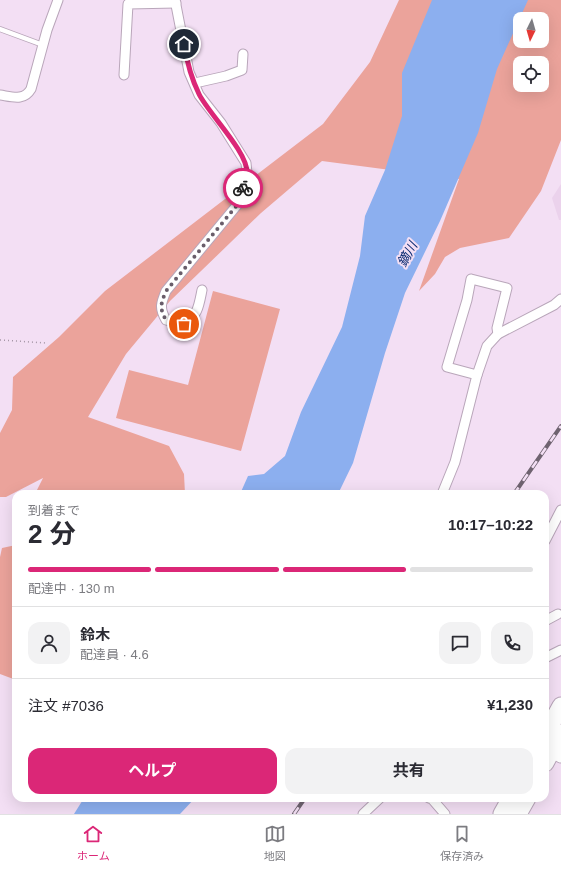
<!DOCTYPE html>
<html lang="ja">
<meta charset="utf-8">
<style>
:root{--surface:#fff;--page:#f2f2f3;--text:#2b2b33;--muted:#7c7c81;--line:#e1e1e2;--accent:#db2777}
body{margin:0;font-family:Arial,"Noto Sans JP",sans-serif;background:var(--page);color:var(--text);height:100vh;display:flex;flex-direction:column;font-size:15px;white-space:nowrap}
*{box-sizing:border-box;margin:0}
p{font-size:13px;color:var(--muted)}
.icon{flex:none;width:22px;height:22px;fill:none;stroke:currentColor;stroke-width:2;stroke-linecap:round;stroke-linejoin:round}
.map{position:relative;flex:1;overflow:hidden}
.side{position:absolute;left:12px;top:490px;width:537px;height:312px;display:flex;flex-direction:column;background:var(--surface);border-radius:12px;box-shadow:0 4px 16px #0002}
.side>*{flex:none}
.needle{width:26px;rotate:185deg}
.fabs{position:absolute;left:513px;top:12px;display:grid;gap:8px}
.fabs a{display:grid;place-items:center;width:36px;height:36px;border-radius:8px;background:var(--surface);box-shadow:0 4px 16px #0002;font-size:20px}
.pin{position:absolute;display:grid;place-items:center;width:34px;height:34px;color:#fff;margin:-17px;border:2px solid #fff;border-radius:50%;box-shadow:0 1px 4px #0007}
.courier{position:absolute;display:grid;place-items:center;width:40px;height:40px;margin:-20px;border:3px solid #db2777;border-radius:50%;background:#fff;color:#222;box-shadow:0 1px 5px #0007}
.head em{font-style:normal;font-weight:700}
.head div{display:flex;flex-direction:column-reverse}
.head{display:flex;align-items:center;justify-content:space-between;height:68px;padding:0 16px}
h1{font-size:26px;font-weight:700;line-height:30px}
.bar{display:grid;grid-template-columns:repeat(4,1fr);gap:6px 4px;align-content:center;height:48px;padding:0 16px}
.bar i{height:5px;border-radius:3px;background:var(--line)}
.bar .on{background:var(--accent)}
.bar p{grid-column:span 4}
.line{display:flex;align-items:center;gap:10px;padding:0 16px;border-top:1px solid var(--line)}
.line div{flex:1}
.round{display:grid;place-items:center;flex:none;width:42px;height:42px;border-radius:12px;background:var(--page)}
.cta{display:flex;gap:8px;margin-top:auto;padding:8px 16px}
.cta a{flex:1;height:46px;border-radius:12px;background:var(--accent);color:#fff;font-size:16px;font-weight:700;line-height:46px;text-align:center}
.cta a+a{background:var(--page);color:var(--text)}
.menu{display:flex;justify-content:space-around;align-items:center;height:56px;border-top:1px solid var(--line);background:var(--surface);font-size:11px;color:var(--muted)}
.menu a{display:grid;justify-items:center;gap:2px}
.menu .on{color:var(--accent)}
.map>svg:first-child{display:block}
</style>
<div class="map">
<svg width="561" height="814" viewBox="0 0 561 814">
<rect width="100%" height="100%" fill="#f3dff4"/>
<path fill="#ebd2ec" d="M561,184v36h-2l-7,-22z"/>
<g fill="#eba39b" fill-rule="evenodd">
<path d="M399,0h162v140l-20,51 -32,47 -49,10 -15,9 -10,17 -16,17 40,-112 -137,-18 -61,52 -91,88 -44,53 -38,63 81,29 15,28 1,20h-150l8,-16 -37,19h-6v-64l12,-23 1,-33 46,-40 46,-46 218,-167 47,-62zM520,19h22v22h-22zM520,63h22v22h-22z"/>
<path d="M213,291l67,18 -39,142 -125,-33 13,-48 59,15z"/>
<path d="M16,545v135l-16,-6v-117l2,-9z"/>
</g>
<g fill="#8cafef">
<path d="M432,0h96l-31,69 -19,64 -38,88 -35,72 -20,60 -32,110 -15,31h-98l8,-18 16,-2 21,-18 16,-44 41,-85 18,-71 5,-40 20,-46 17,-54v-43z"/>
<path d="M84,798h111l-15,16h-106z"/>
</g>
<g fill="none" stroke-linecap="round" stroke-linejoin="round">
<defs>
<path id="lane" d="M0,29l43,16"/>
<g id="street">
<path d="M175,0l14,72 10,23 22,28 25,40 1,10 -9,31 -72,87c-5,12 -7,17 0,29l18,4c14,-8 15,-19 18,-34"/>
<path d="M124,75l4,-71 48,-1"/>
<path d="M195,83l31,-7 16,-6 1,-16"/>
<path d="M0,95c13,2 24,6 31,-6l16,-59 11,-30"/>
<path d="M477,375l10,-29 11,-12 56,-29 7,-6"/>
<path d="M442,494l13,-32 22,-87 -30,-8 20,-67 4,-21 36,9 -10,40 1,6"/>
<path d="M545,541l16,-31"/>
<path d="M545,621l13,-7"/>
<path d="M545,658l16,-8"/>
<path d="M429,798l3,1 13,15"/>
<path d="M363,814l17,-16"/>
</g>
<path id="secondary" d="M545,747l16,9"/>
<g id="highway">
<path d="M545,735l16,-29"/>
<path d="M545,763l16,-30"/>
<path d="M502,814l9,-16"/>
<path d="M518,814l9,-16"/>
</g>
</defs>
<use href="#lane" stroke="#b9a6ba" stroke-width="6"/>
<use href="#street" stroke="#b9a6ba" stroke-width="11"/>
<use href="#secondary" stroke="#b9a6ba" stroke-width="15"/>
<use href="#highway" stroke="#b9a6ba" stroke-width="19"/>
<path stroke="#a596a6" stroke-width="1.5" stroke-dasharray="1 3" stroke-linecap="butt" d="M0,340l46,3"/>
<use href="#lane" stroke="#fff" stroke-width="4.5"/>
<use href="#street" stroke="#fff" stroke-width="9"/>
<use href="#secondary" stroke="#fff" stroke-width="13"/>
<use href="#highway" stroke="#fff" stroke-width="17"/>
<defs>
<g id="rail">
<path d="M514,494l47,-68"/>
<path d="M294,814l11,-16"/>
</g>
</defs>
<use href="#rail" stroke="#6f6370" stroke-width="4"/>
<use href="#rail" stroke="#f3dff4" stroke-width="2.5" stroke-dasharray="8" stroke-linecap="butt"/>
</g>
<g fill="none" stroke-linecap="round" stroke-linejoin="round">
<path stroke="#695d6a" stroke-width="4" stroke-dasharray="0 7.2" d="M184,324l-18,-4c-7,-12 -5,-17 0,-29l72,-87 5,-16"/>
<path stroke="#db2777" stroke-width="5" d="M184,44c3,18 7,34 15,50 9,19 49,58 48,79 0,5 -3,10 -4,15"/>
</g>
<g text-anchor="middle" stroke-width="4" stroke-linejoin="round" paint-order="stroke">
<g font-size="13" font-style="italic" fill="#06276f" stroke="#f3dff4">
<text transform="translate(407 254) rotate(-61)" y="5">鏑川</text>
</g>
</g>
</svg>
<div class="fabs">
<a><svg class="needle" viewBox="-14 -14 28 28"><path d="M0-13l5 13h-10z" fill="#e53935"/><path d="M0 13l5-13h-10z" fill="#7c7c81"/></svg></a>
<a><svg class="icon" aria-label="locate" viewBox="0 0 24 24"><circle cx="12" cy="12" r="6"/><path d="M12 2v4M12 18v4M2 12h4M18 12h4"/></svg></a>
</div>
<div class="pin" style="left:184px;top:324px;background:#ea580c"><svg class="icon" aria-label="bag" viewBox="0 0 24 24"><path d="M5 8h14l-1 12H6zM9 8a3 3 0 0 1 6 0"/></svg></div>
<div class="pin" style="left:184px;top:44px;background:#1f2937"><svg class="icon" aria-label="home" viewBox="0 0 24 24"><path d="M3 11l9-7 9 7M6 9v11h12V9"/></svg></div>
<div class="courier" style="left:243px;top:188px"><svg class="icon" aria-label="bike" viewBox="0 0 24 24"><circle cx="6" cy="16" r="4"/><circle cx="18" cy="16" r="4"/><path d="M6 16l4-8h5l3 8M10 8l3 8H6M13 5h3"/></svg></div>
<section class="side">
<div class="head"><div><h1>2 分</h1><p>到着まで</p></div><em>10:17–10:22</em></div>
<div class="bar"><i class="on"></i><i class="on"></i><i class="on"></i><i></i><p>配達中 · 130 m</p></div>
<div class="line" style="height:72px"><a class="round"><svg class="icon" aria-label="person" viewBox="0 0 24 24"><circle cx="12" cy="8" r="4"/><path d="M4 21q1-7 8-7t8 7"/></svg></a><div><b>鈴木</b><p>配達員 · 4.6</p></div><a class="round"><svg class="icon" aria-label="chat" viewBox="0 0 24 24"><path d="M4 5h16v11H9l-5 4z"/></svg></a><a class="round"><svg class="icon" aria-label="phone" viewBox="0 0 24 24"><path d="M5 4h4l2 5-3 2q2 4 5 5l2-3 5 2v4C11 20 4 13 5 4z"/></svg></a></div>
<div class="line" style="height:52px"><div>注文 #7036</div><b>¥1,230</b></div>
<div class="cta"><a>ヘルプ</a><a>共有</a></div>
</section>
</div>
<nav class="menu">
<a class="on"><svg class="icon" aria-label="home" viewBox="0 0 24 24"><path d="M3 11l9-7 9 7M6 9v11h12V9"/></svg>ホーム</a>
<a><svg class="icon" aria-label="map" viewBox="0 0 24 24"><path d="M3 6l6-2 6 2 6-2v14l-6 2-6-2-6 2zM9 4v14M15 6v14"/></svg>地図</a>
<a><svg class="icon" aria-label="saved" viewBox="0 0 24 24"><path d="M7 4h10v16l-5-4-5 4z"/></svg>保存済み</a>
</nav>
